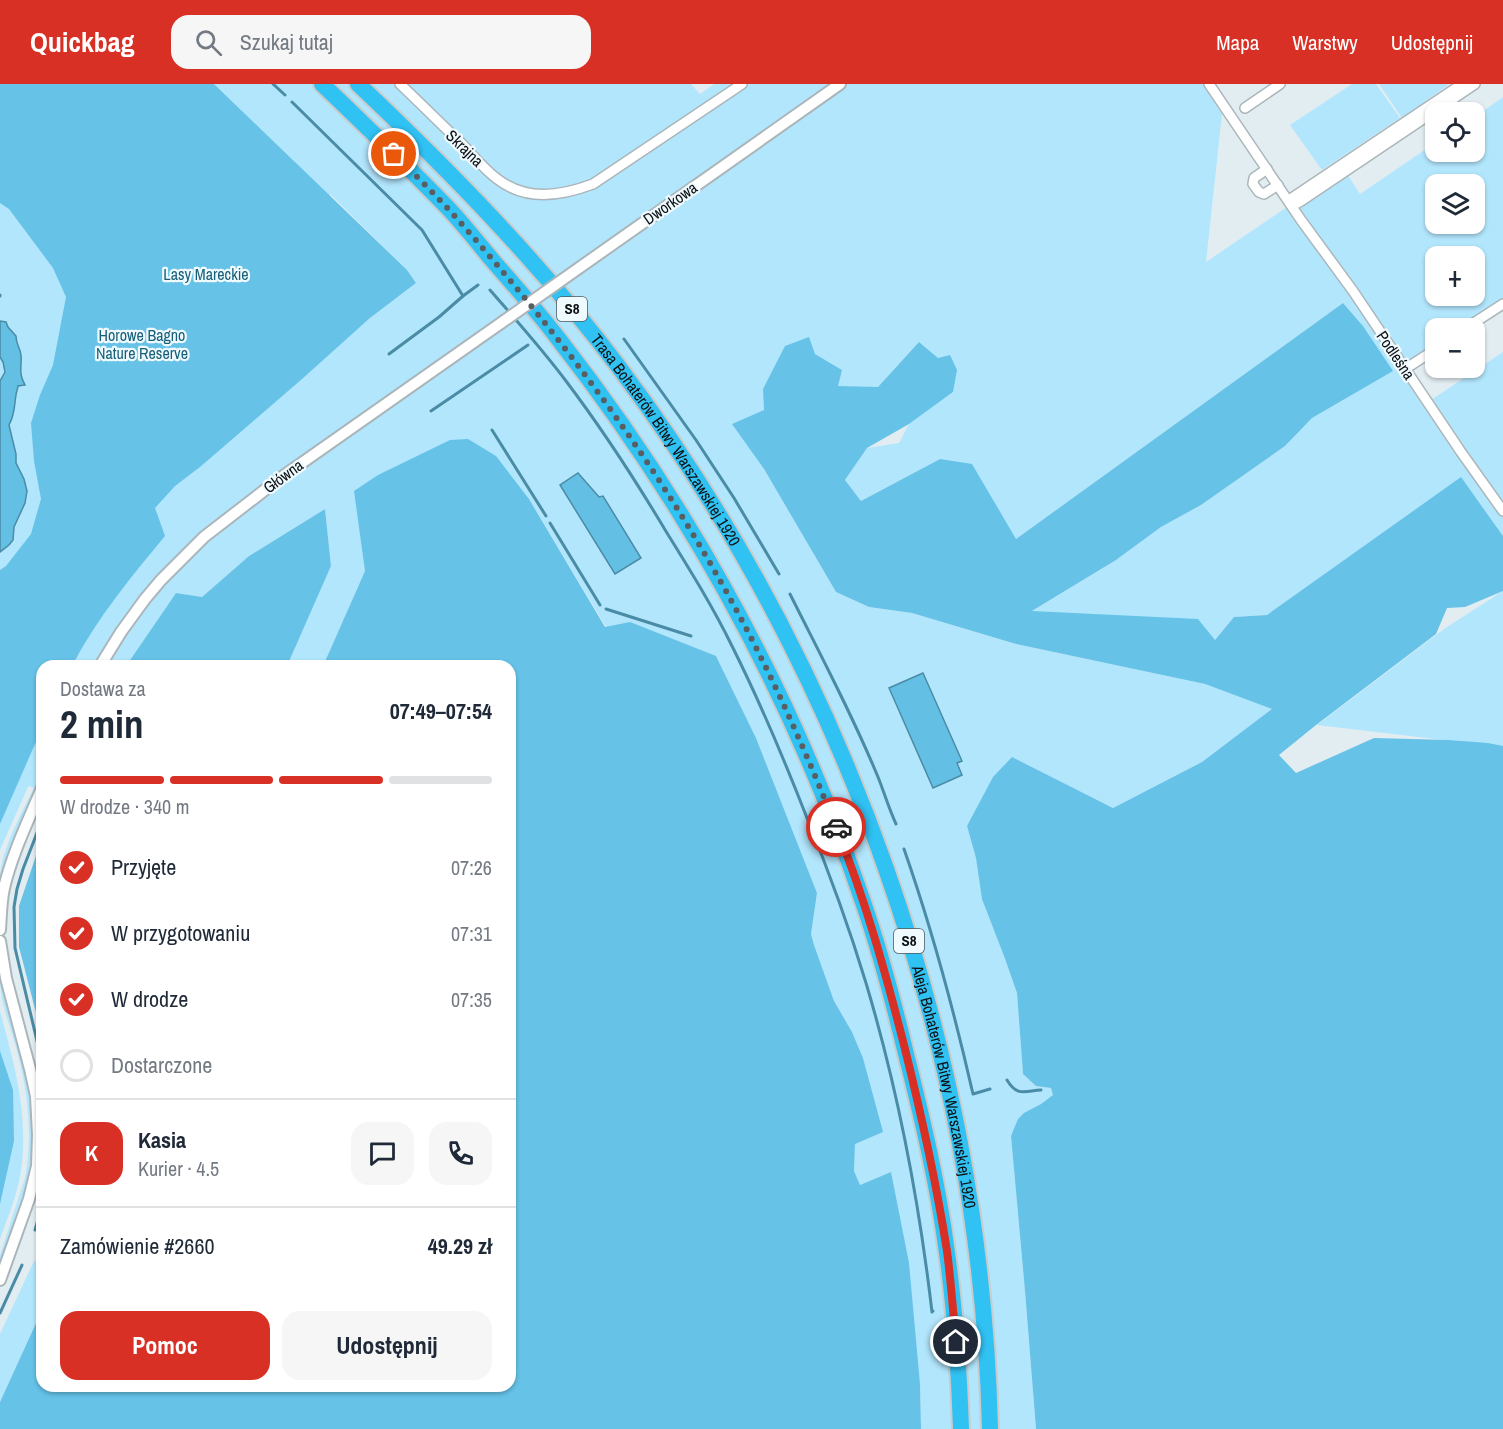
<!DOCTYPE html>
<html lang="pl">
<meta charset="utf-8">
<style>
:root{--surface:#fff;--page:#f6f6f7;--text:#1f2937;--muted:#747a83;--line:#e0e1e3;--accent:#d93025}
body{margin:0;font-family:"Archivo Narrow",sans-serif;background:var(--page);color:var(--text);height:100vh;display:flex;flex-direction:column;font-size:22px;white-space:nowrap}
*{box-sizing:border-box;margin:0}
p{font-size:20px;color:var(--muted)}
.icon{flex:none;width:33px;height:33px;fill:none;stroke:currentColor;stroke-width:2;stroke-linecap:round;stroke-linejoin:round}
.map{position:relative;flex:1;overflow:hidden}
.side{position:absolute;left:36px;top:576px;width:480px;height:732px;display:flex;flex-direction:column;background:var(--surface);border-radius:18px;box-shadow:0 2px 4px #0004}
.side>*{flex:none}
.buttons{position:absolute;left:1425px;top:18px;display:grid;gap:12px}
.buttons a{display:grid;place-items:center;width:60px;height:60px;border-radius:12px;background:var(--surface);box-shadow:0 2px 4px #0004;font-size:30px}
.pin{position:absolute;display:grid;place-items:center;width:51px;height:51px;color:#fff;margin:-26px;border:3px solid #fff;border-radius:50%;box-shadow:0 2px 6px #0007}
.courier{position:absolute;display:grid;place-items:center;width:60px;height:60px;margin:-30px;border:4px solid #d93025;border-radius:50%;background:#fff;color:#222;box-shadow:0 2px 8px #0007}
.headline em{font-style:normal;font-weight:800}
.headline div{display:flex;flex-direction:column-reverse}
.headline{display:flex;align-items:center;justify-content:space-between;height:102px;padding:0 24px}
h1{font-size:39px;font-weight:800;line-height:45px}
.bar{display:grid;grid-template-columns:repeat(4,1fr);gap:9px 6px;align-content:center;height:72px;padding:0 24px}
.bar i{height:8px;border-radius:4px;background:var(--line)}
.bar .on{background:var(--accent)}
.bar p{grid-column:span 4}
.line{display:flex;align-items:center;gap:15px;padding:0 24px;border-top:2px solid var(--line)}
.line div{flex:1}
.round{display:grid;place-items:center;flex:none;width:63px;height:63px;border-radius:18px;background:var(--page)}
ol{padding:0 24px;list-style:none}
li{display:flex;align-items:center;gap:18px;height:66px}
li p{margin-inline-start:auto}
li .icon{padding:6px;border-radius:50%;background:var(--accent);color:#fff;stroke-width:4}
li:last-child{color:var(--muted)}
li i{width:33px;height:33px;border:3px solid var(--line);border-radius:50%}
.primary-button{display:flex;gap:12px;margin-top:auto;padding:12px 24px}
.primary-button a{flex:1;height:69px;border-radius:18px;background:var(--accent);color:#fff;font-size:24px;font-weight:800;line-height:69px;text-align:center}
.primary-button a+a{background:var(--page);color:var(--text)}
header{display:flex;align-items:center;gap:36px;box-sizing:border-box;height:84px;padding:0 30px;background:var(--accent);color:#fff}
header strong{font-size:28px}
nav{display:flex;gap:33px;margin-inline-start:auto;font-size:21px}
.search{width:420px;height:54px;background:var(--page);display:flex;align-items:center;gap:15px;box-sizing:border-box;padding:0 21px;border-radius:18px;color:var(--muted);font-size:22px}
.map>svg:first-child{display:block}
</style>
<header>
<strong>Quickbag</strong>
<div class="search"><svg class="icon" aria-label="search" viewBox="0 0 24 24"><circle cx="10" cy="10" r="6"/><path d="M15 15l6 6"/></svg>Szukaj tutaj</div>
<nav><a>Mapa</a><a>Warstwy</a><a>Udostępnij</a></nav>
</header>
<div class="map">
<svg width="1503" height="1345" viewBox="0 0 1503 1345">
<rect width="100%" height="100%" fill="#e2edf2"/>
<g fill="#b2e6fd" fill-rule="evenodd">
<path d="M0,0l293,76 -79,-76h477l9,10 14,-10h489l19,30 -16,148 81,-55 11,-1 49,-32 13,20 75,-51 1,9h38l1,-35 28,-20v202l-44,29h-23l-1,16 -30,20 26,36 72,-48v184l-26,-37 -210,116 -33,2 -19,23 -184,-28 85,-52 45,-33 40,-22 84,-59 27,-28 80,-47 -29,-45 -20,-23 -327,236 -76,-80 -79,42 -16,-21 22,-32 32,-5 10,-19 44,-32 -15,-34 -19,-16 -41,45h-41l5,-17 -27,-16 -52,35 2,21 -32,14 31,45 72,123 33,15 43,6 104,31 189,40 68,25 -71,53 -89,46 -101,-51 -45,69 37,130 13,37 6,81 13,12 15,2 2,7 -12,9 -8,4 -22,28 14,155 11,138h-115l-1,-45 -29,-212 -31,13 -6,-14 1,-27 21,-37 -13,-49 -11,-26 -18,-31 -20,-56 -3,-11 6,-41 -61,-155 -40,-82 -110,-29 -77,-128 -174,-8 10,80 -42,95h-36l44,-100 -6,-57 -76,47 -47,41 -26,-4 -50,73h-84v125l-6,-2 -26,59 -10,32c0,-28 21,-66 34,-92l-5,-2 -1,1 -28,63zM1436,100h38v40h-38zM330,110l77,76 9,13 -46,35 -26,23zM1436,172h38v40h-38z"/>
<path d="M1352,0h24l24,34 -78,52 -32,-45z"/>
<path d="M1379,0h68l1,1 -46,33z"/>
<path d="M1503,507v156l-186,-22 127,-96z"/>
<path d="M0,895c8,36 21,70 28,107 5,26 6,55 2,82 -5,30 -20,67 -30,96v-9l25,-77c8,-42 3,-86 -8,-127 -6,-24 -17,-47 -17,-72z"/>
<path d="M0,927c15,57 30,106 20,166 -4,21 -13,42 -20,62z"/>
<path d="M34,1177l8,1v48l-42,92v-68z"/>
</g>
<g fill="#66c2e7">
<path d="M0,0h214l193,186 9,13 -46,35 -68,61 -102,88 -25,19 -20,22 10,28c-34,41 -68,82 -93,130h-30v62l-42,96v-254l6,-4 25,-32 10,-35 -7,-38 -3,-38 9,-28 13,-30 13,-68 -13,-29 -44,-59 -9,-6z"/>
<path d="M1343,219l20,23 30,45 -81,47 -27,28 -84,59 -40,22 -45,33 -84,51 166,8 17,21 19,-23 33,-2 194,-138 42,59v55l-38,16 -18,1 -11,26 -120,91 -37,30 17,18 78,-35 74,2 40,3 15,3v683h-467l-11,-138 -14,-155 7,-17 6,-6 17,-9 12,-9 -2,-7 -15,-2 -13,-12 -6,-81 -13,-37 -22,-57 -6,-41 -9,-32 26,-49 19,-20 101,51 89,-46 70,-53 -67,-25 -189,-40 -104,-31 -43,-6 -33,-15 -72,-123 -32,-45 32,-14 -1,-21 22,-43 24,-9 6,17 27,16 -4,16 40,1 41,-45 19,16 12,-3 7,15 -4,22 -44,32 -42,24 -22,32 16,21 79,-42 32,5 44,75z"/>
<path d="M468,355l28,17 33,43 76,128 25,-5 86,34 40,82 61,155 -6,41 3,11 20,56 18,31 11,26 20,74 -28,12 -1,27 6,14 31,-13 18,91 11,121 1,45h-921v-27l42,-92v76h468v-720h-187l42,-95 -11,-80 24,-16 72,-35z"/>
<path d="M325,425l6,57 -44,100h-161l50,-73 26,4 47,-41z"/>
<path d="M42,754v198l-23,-89v-41z"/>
<path d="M0,967l13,39 1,51 -14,63z"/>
</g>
<g fill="#64bfe4" stroke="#4a8ba5" stroke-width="1.5">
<path d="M0,237l6,1 2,5 8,9c0,9 4,11 5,19 1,12 -3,18 4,30l-7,1c0,3 -2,6 -2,9 -2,12 -1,19 -7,30l7,29v9l8,16 3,12 -2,12 -11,24 -1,13 -4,5 -9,7v-171l5,-9 -2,-10 -3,-5z"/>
<path d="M578,389l21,24 4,-1 38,62 -26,16 -55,-89z"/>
<path d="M923,589l39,88 -5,2 5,12 -29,13 -44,-100z"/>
</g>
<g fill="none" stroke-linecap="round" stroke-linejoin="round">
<g stroke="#4a8ba5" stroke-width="3">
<path d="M273,0l12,11"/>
<path d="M292,18l130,128 41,66 15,-11"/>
<path d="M490,206c26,30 53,60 76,91 37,49 70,100 101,152 23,37 46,74 65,113 28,56 52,113 75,172 22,54 42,109 59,165 32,107 53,218 66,329l1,-1"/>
<path d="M0,211v1"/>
<path d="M624,255l72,101 38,58 45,76"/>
<path d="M389,270l50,-37 24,-21"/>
<path d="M431,327l97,-66"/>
<path d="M492,346l54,86"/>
<path d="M550,439l50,82"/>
<path d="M790,510c30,60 62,120 88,183 6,15 11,32 18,47"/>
<path d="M606,525l85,27"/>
<path d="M42,736l-19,49 -6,20 -3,18 1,41 27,114"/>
<path d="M904,765c28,80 50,162 69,245l17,-5"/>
<path d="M1007,996c10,17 18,11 34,10"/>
<path d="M35,1146l7,-24"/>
<path d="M0,1229l22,-48"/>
</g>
<defs>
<g id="minor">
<path d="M400,0c20,19 40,39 60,58 12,12 23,26 36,36 30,24 65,18 97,6l149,-100"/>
<path d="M1209,0l92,136 52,71 108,161 42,59"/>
<path d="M1245,24l35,-24"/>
<path d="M1267,85l-13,9 -1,6 6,8 5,2 14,-9"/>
<path d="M1289,116l173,-116"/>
<path d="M1292,122l9,-5 174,-117"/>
<path d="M1466,244l37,-24"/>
<path d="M1405,285l31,-20"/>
</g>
<g id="tertiary">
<path d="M579,184l261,-184"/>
<path d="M100,582l21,-34 24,-33 16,-19 43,-43 75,-58 222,-156"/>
<path d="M0,846c1,-14 1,-28 4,-42 8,-34 24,-67 38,-100"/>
<path d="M0,857l6,37 24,91 6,27 2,39 -1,31 -8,33 -29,81"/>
</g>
<g id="motorway">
<path d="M322,0c43,41 85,82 126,124 16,17 30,35 45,53 22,25 44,50 64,76 133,170 237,361 306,565 17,49 30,98 42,148 17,67 33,134 42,203 8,58 12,117 14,176"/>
<path id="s1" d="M358,0c93,88 183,180 260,282 228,303 363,684 372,1063"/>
</g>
</defs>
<use href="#minor" stroke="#abb6ba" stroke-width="12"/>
<use href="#tertiary" stroke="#abb6ba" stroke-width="14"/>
<use href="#motorway" stroke="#cacbcb" stroke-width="20"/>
<use href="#minor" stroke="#fff" stroke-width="9"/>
<use href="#tertiary" stroke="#fff" stroke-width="10"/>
<use href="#motorway" stroke="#31c2f4" stroke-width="16"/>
<defs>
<path id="tertiary-bridge" d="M501,239l78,-55"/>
</defs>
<use href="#tertiary-bridge" stroke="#abb6ba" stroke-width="14" stroke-linecap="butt"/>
<use href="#tertiary-bridge" stroke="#fff" stroke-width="10"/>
</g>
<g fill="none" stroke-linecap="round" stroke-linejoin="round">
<path stroke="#585e61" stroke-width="6" stroke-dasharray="0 10.8" d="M394,70c19,19 39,38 57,58 101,113 193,234 267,365 46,80 84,165 118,250"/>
<path stroke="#d93025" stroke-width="8" d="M836,743c29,71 49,144 68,218 17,68 32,136 43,206 4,30 6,61 9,91"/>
</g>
<g text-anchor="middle" stroke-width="4.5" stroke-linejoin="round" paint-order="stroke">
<g fill="#effaff" stroke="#52575a" stroke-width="1.5">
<rect x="557" y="213" width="30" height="24" rx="4.5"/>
<rect x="894" y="845" width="30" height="24" rx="4.5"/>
</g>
<g font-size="15" font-weight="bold" fill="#0e1113">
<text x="572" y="230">S8</text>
<text x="909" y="862">S8</text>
</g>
<g font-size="16" fill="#0e1113" stroke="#effaff">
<text transform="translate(465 64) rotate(44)" y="6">Skrajna</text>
<text transform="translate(670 119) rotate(-35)" y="6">Dworkowa</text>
<text transform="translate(1396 271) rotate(56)" y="6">Podleśna</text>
<text dy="6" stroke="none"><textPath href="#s1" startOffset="472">Trasa Bohaterów Bitwy Warszawskiej 1920</textPath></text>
<text transform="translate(283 392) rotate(-36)" y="6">Główna</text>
<text dy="6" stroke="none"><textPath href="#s1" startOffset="1182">Aleja Bohaterów Bitwy Warszawskiej 1920</textPath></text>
</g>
<g font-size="16" fill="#175f79" stroke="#effaff">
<text x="206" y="196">Lasy Mareckie</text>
<text x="142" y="257">Horowe Bagno<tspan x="142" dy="18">Nature Reserve</tspan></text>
</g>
</g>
</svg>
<div class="buttons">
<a><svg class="icon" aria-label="locate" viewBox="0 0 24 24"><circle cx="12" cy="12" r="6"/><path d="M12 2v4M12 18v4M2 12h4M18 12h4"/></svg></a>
<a><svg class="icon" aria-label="layers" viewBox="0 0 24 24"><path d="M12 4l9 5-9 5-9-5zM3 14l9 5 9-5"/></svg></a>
<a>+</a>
<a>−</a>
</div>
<div class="pin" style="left:394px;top:70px;background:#ea580c"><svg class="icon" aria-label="bag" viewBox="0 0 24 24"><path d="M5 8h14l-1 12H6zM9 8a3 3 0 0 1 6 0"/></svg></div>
<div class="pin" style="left:956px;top:1258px;background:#1f2937"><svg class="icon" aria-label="home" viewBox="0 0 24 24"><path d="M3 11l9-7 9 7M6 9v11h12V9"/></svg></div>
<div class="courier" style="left:836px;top:743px"><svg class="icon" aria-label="car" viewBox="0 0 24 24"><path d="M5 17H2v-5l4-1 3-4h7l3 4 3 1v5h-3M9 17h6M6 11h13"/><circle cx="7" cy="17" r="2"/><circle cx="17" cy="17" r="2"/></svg></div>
<section class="side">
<div class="headline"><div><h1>2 min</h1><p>Dostawa za</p></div><em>07:49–07:54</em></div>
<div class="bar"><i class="on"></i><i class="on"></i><i class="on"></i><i></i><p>W drodze · 340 m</p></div>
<ol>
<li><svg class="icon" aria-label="check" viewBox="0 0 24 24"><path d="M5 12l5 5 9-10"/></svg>Przyjęte<p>07:26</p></li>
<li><svg class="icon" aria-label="check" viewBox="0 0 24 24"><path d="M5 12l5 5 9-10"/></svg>W przygotowaniu<p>07:31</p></li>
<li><svg class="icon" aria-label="check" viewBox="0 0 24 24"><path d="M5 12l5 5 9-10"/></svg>W drodze<p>07:35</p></li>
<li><i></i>Dostarczone</li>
</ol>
<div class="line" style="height:108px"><b class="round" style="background:var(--accent);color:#fff">K</b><div><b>Kasia</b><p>Kurier · 4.5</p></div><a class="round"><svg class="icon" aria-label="chat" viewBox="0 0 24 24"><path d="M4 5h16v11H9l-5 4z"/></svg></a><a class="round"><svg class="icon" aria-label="phone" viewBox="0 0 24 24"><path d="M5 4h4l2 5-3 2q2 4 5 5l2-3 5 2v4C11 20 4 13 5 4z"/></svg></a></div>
<div class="line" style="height:78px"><div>Zamówienie #2660</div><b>49.29 zł</b></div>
<div class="primary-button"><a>Pomoc</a><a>Udostępnij</a></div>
</section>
</div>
